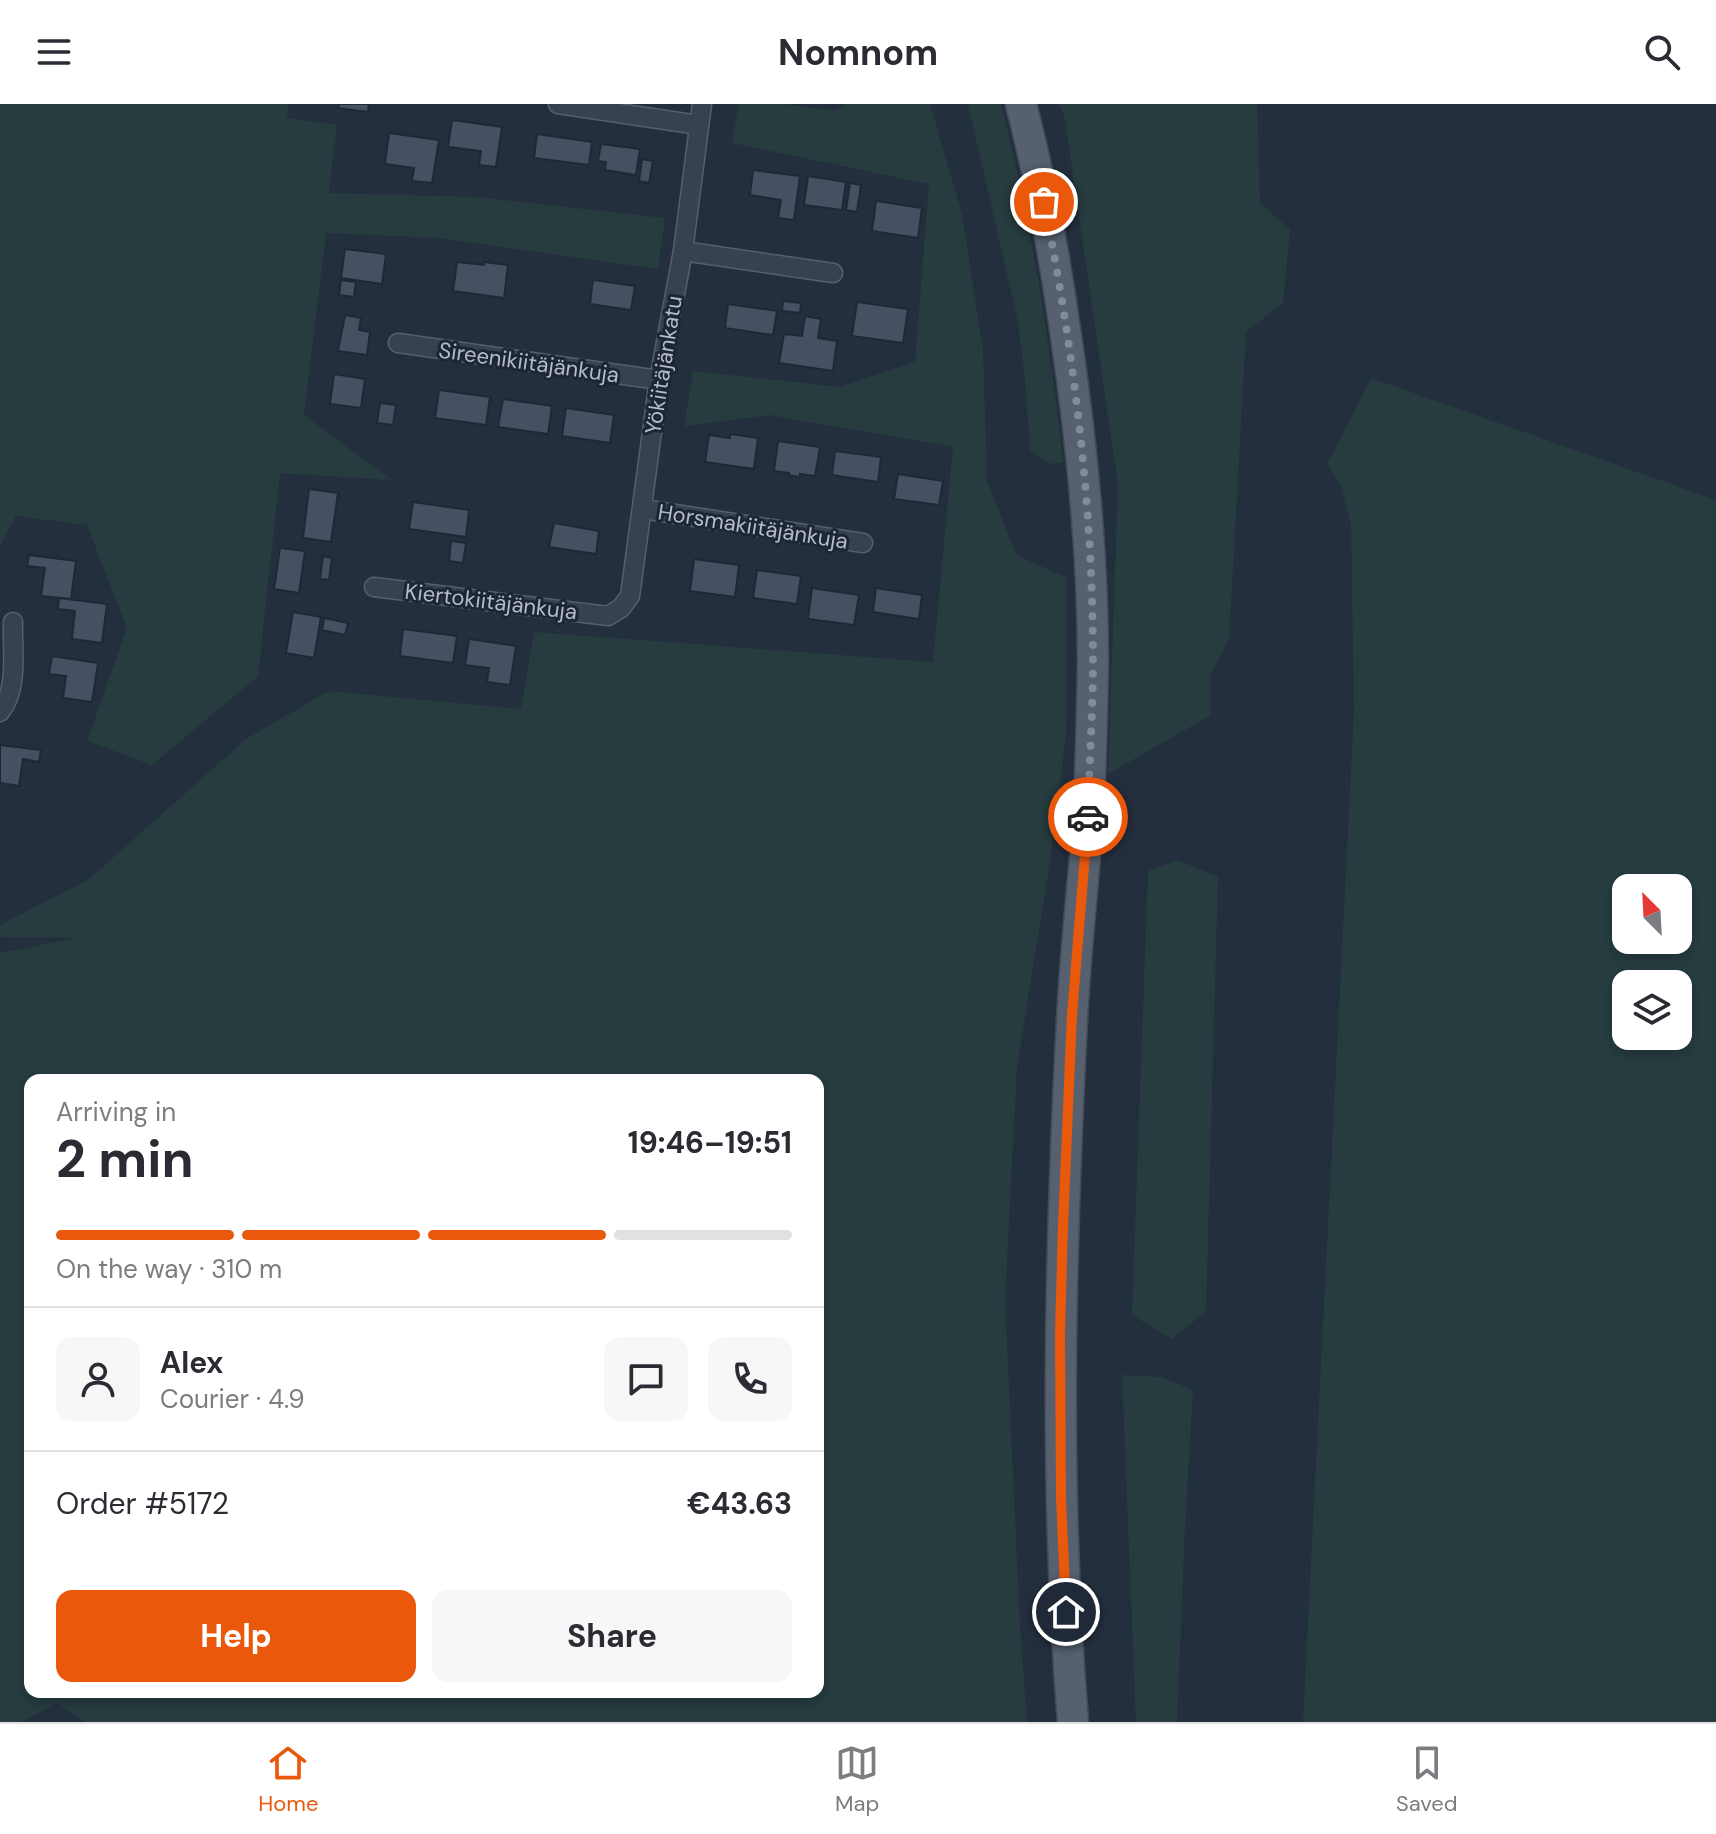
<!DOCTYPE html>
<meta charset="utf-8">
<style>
:root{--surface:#fff;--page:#f7f7f7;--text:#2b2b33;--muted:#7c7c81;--line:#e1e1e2;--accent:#ea580c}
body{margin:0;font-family:"DM Sans",sans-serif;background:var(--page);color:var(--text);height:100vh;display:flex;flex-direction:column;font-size:30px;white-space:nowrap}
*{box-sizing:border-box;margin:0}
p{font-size:26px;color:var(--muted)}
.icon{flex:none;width:44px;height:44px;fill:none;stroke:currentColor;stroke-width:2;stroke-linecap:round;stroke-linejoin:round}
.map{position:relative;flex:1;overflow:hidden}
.sheet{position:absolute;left:24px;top:970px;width:800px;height:624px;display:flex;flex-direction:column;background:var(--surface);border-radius:16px;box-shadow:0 4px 12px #0003}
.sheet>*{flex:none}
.needle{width:52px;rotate:336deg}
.buttons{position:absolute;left:1612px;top:770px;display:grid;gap:16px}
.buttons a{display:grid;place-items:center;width:80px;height:80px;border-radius:16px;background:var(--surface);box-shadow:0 4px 12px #0003;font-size:40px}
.pin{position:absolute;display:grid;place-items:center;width:68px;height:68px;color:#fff;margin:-34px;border:4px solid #fff;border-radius:50%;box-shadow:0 2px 8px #0007}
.courier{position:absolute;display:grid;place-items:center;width:80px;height:80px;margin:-40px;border:6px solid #ea580c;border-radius:50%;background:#fff;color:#222;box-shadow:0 2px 10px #0007}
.overview em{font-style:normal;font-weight:700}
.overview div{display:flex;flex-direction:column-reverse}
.overview{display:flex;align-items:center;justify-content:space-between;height:136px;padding:0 32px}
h1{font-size:52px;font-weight:700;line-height:60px}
.bar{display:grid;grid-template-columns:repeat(4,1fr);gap:12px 8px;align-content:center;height:96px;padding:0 32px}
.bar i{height:10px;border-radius:6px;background:var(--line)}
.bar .on{background:var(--accent)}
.bar p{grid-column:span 4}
.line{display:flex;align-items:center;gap:20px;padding:0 32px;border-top:2px solid var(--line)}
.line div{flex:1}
.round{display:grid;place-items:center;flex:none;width:84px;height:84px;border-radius:16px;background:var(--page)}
.button{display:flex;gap:16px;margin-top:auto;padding:16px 32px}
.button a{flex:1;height:92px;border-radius:16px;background:var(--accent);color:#fff;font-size:32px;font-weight:700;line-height:92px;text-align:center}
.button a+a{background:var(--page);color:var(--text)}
header{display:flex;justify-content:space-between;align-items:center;height:104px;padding:0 32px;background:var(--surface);font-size:36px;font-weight:700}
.tabs{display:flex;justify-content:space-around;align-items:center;height:112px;border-top:2px solid var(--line);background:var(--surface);font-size:22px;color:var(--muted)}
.tabs a{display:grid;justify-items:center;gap:4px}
.tabs .on{color:var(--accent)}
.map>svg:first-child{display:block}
</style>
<header><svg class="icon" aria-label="menu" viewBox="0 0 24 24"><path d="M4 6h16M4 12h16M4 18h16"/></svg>Nomnom<svg class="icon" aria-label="search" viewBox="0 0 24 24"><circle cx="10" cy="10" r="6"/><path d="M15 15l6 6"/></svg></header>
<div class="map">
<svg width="1716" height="1618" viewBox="0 0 1716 1618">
<rect width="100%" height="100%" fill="#242f3e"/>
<g fill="#263c3f" fill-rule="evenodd">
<path d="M0,0h289l-2,14 50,7 -8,68 148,4 188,21 -7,51 -219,-31 -113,-5 -22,182 88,65 -112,-7 -22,203 -106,89 -65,-24 40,-113 -40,-103 -71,-9 -16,30z"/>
<path d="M739,0h45l52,7 9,-7h85l32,110 21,136 4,130 29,75 51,23 -1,158 -15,119 -34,212 -12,232 15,328 7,95h-943l-27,-19 -36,19h-21v-769l75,-15 -75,-1v-12l88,-45 158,-141 83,-48 192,18 13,-77 399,30 20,-215 -184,-32 -85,11 9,-55 147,16 75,-25 14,-178 -197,-41zM30,976h788v612h-788z"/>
<path d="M968,0h33c30,117 49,237 62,358l-13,2 -20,-14 -5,-71 -7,-57z"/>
<path d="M1059,0h198l3,99 30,27 -7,73 -37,29 -17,308 -19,35 1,40 -103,59 10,-289 -53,-366z"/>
<path d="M1371,274l345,122v1222h-413l51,-1012 -3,-184 -10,-41 -14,-21zM1626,784h52v52h-52zM1626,880h52v52h-52z"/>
<path d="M1178,756l40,17 -12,434 -34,28 -40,-24 16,-444z"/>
<path d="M1122,1271l40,2 31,13 -8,139 -8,193h-41z"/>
</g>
<g fill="#455162" stroke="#1f2835" stroke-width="2">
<path d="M339,0h30l-1,8 -30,-4z"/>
<path d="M452,16l50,7 -6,40 -17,-2 2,-14 -33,-4z"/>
<path d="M389,29l50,7 -7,43 -20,-2 2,-13 -29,-4z"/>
<path d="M537,30l55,8 -3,23 -55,-7z"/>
<path d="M601,40l39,5 -4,26 -31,-5 1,-8 -8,-1z"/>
<path d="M642,55l11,2 -4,22 -10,-2z"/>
<path d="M753,66l47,6 -6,44 -16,-2 3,-18 -31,-5z"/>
<path d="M808,72l38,6 -4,28 -38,-5z"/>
<path d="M850,79l11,2 -4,27 -11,-2z"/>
<path d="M876,97l46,7 -4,30 -46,-7z"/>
<path d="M345,145l41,5 -4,30 -41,-6z"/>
<path d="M457,158l27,3v-3l24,3 -4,33 -51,-7z"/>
<path d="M341,176l15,2 -2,15 -15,-2z"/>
<path d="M593,176l42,6 -4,24 -41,-6z"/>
<path d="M783,197l18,2 -1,10 -18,-2z"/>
<path d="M857,198l51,7 -5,34 -51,-7z"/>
<path d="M728,200l49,7 -4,24 -48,-7z"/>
<path d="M345,211l16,3 -2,12 11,2 -3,23 -29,-4z"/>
<path d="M805,212l16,3 -3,19 19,3 -4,30 -54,-8 5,-29 18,2z"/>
<path d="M334,270l31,5 -4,29 -31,-4z"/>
<path d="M439,286l51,7 -4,28 -51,-7z"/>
<path d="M503,295l49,7 -4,28 -50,-7z"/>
<path d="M380,299l16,2 -3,20 -16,-2z"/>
<path d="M566,304l48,7 -4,28 -48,-7z"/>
<path d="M730,330l28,4 -4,31 -49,-7 4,-27 21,3z"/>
<path d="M778,337l42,6 -5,29 -15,-2v3l-12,-2 1,-2 -15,-2z"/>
<path d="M835,347l46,6 -3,25 -46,-7z"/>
<path d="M898,370l45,7 -4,24 -45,-6z"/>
<path d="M309,385l29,4 -7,49 -28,-4z"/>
<path d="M413,398l56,8 -3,27 -57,-8z"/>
<path d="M554,419l45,8 -3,23 -47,-7z"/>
<path d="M451,437l15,2 -3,20 -14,-2z"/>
<path d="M280,444l25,3 -6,42 -25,-4z"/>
<path d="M29,451l47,6 -5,38 -30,-3 4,-28 -18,-2z"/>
<path d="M323,452l9,2 -3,22 -9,-1z"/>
<path d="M694,455l45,6 -4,32 -45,-6z"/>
<path d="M757,466l44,6 -4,28 -44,-6z"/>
<path d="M812,484l47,7 -5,30 -46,-6z"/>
<path d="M876,484l46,7 -3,24 -46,-7z"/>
<path d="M59,494l48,6 -5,39 -30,-4 3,-28 -17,-2z"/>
<path d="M293,508l28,5 -7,41 -28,-5z"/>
<path d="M324,514l24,5 -3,12 -23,-5z"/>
<path d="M403,525l54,7 -4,27 -53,-7z"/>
<path d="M469,535l47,7 -6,39 -23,-3 2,-14 -24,-3z"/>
<path d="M52,552l46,7 -6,39 -29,-4 3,-22 -17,-2z"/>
<path d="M0,641l41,5 -2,12 -16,-3 -4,27 -19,-3z"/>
</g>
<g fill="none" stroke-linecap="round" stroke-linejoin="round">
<defs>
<g id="minor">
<path d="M558,0l141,21"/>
<path d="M683,147l150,22"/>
<path d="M398,239l261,37"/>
<path d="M643,405l220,34"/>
<path d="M374,483l234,29 13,-8 9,-12 29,-216 24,-129 19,-147"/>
<path d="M0,608c19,-24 12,-61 13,-90"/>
</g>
<path id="primary" d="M1021,0c20,77 34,154 45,232 16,108 27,217 27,326 -1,57 -2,114 -6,171 -5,62 -12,125 -15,187 -12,234 -18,468 1,702"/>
</defs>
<use href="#minor" stroke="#565f6c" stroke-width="21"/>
<use href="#primary" stroke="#414a57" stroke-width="33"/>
<use href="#minor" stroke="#38414e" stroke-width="18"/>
<use href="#primary" stroke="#56606e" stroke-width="30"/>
</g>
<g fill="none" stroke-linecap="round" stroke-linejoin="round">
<path stroke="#828b98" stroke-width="8" stroke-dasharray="0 14.4" d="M1044,98c30,150 49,305 49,458 0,52 -4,105 -5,157"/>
<path stroke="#ea580c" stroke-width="10" d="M1066,1508l-5,-114 -1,-165 3,-108 9,-210 16,-198"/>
</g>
<g text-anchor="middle" stroke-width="6" stroke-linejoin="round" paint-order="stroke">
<g font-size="22" fill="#b4bcc9" stroke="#1d2633">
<text transform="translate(529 258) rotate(8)" y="8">Sireenikiitäjänkuja</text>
<text transform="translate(663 261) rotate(-81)" y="8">Yökiitäjänkatu</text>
<text transform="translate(753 422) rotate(9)" y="8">Horsmakiitäjänkuja</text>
<text transform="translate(491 497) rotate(7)" y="8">Kiertokiitäjänkuja</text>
</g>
</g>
</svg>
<div class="buttons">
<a><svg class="needle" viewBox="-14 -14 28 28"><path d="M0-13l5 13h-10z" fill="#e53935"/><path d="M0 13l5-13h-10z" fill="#7c7c81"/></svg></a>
<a><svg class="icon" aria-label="layers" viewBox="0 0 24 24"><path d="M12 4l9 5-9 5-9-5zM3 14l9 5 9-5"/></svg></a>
</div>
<div class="pin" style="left:1044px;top:98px;background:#ea580c"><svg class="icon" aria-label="bag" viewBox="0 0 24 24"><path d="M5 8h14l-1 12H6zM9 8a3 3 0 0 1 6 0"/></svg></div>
<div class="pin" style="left:1066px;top:1508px;background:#1f2937"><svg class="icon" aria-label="home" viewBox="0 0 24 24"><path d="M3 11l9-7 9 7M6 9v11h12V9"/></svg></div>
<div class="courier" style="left:1088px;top:713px"><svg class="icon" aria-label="car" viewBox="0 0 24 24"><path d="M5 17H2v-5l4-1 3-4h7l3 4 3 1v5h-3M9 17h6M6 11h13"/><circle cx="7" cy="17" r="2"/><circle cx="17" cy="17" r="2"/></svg></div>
<section class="sheet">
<div class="overview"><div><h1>2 min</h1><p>Arriving in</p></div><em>19:46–19:51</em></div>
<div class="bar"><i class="on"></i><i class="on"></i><i class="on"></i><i></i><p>On the way · 310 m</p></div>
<div class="line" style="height:144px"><a class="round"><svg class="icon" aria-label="person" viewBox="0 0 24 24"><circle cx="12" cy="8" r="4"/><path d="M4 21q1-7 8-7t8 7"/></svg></a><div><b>Alex</b><p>Courier · 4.9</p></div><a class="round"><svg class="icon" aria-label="chat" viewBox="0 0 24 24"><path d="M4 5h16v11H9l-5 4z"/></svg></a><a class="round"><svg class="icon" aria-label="phone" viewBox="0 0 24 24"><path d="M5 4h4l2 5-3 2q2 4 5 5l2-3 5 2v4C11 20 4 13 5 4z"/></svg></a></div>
<div class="line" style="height:104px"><div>Order #5172</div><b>€43.63</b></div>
<div class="button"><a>Help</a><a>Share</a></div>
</section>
</div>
<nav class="tabs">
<a class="on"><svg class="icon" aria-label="home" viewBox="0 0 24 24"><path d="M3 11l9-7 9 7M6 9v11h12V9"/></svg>Home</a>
<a><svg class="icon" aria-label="map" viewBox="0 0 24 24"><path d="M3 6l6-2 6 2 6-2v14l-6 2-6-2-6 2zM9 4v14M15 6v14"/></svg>Map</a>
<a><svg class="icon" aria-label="saved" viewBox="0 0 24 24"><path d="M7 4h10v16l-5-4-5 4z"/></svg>Saved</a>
</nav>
